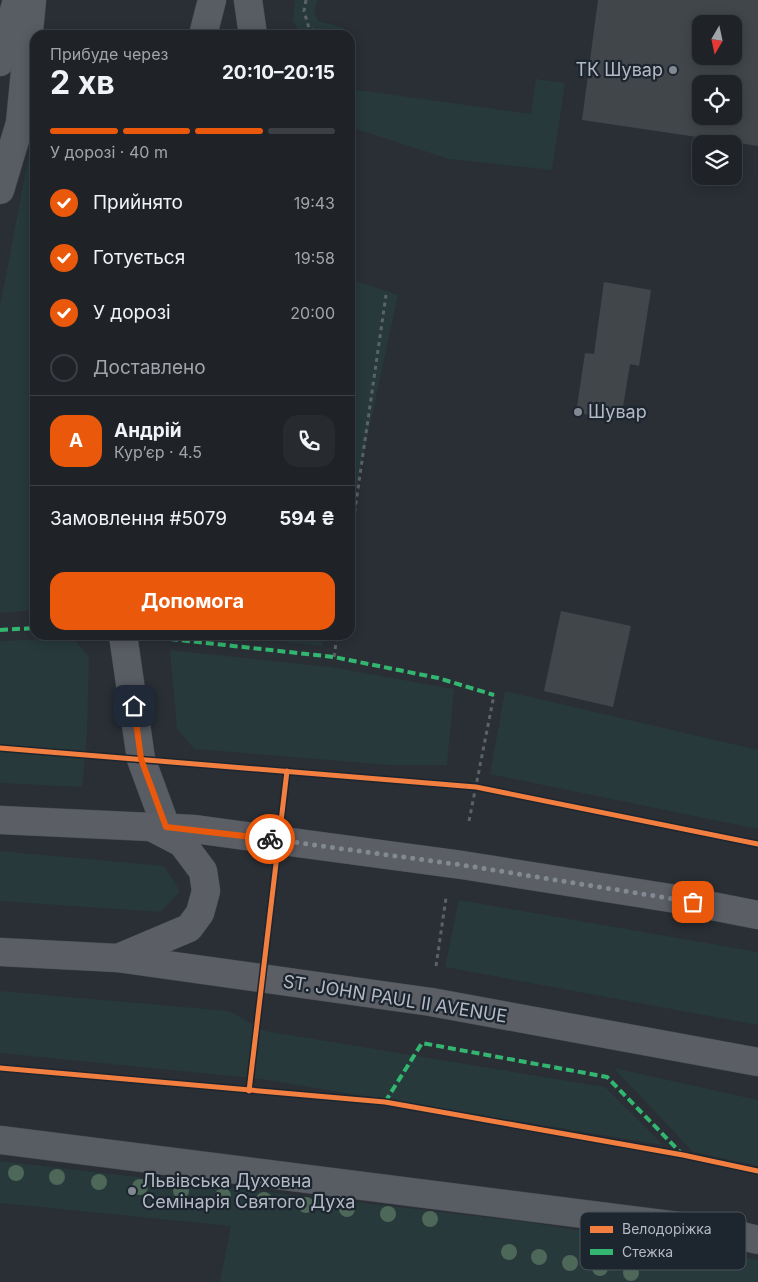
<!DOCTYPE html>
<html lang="uk">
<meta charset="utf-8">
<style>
:root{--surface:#1f2328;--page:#272b30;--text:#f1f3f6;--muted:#a1a4a8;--line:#3c4045;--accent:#ea580c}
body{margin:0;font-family:Inter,sans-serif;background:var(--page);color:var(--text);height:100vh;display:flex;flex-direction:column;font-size:19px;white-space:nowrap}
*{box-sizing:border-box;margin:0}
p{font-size:16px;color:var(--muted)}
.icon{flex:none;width:28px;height:28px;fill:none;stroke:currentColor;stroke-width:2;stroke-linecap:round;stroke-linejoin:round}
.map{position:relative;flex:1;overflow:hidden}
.side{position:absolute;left:30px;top:30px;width:325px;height:610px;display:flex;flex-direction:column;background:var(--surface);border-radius:15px;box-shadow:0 2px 12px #0003,0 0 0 1px var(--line)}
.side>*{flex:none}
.needle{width:32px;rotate:189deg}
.controls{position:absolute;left:692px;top:15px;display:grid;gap:10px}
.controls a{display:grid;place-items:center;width:50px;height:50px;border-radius:10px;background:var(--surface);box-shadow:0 2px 12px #0003,0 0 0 1px var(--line);font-size:25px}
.pin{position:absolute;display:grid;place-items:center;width:42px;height:42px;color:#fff;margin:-21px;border-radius:10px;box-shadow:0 2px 8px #0006}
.courier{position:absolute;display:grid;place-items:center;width:50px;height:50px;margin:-25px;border:4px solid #ea580c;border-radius:50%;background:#fff;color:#222;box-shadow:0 1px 6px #0007}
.headline em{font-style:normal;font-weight:700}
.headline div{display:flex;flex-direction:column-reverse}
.headline{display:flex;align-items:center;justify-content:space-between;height:85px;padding:0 20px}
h1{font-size:32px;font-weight:700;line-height:38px}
.bar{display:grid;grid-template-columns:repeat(4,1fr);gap:8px 5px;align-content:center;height:60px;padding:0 20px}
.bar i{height:6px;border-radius:4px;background:var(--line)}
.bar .on{background:var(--accent)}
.bar p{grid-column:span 4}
.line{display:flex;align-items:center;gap:12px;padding:0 20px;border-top:1px solid var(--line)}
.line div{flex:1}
.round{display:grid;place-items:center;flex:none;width:52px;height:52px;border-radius:15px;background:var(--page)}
ol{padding:0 20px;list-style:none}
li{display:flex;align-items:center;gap:15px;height:55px}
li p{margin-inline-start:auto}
li .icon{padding:5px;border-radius:50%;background:var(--accent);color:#fff;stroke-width:4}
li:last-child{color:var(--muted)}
li i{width:28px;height:28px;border:2px solid var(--line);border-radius:50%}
.button{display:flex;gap:10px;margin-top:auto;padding:10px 20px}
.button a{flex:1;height:58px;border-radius:15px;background:var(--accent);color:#fff;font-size:20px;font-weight:700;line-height:58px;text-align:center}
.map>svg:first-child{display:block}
</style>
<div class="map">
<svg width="758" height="1282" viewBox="0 0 758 1282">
<rect width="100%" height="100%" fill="#292f35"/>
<g fill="#27393b">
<path d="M295,0h22l-3,13 4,8 26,7 4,7h-47l-8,-14z"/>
<path d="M536,79l29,4 -13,87 -103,-11 -99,-32v-38l181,25z"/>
<path d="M29,154l6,1v455l-35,3v-306z"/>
<path d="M350,279l48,16 -48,222z"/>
<path d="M223,635h101l-2,11z"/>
<path d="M73,638l16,19 -2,77 -5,53 -82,-4v-142z"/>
<path d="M170,650l160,17 124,22 -7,76h-58l-195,-16 -17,-20z"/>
<path d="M505,691l253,59v79l-268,-55z"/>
<path d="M0,851l164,15 16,25 -19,21 -161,-11z"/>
<path d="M459,900l299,52v73l-313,-58z"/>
<path d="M0,991l229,20 36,20 340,56 58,58 -402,-66 -261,-26z"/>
<path d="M614,1068l144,32v66l-65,-14z"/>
<path d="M0,1161l527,61 231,38v22h-538l11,-56 -231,-23z"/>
</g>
<g fill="#41464b" fill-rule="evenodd">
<path d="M598,0h160v146l-176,-26zM701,24h33v32h-33zM701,84h33v32h-33z"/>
<path d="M604,282l47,8 -12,76 -9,-2 -9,55 -45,-6 9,-60 9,1z"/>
<path d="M561,611l70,15 -18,81 -69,-16z"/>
</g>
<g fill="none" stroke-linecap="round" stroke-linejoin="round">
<defs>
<g id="minor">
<path d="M248,0l5,35"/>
<path d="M203,35l9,-35"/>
<path d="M0,62l17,-62"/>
<path d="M0,190l20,-67 12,-123"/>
<path d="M123,635l18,124 25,68"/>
<path d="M0,1140l725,92 33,8"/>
</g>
<g id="major">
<path d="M0,820l194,9 268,36 214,34 82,16"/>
<path d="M0,952l117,6 314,44 327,60"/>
<path d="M118,958l71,-30 11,-15 6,-22 -3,-20 -21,-28 -27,-14"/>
</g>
</defs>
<use href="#minor" stroke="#474b50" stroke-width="29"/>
<use href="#major" stroke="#474b52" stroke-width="29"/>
<g stroke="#5c6267" stroke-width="3" stroke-dasharray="4 4" stroke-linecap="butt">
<path d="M306,0l-2,11 5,17 9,5 11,2"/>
<path d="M350,544l36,-249"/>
<path d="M334,657l3,-22"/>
<path d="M0,748l89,6"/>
<path d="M184,762l292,25 282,57"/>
<path d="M283,801l4,-30"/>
<path d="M469,821l25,-126"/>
<path d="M436,966l10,-68"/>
</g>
<use href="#minor" stroke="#585c63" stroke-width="28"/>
<use href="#major" stroke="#5b5f65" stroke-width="28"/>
<g stroke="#33b770" stroke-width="4" stroke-dasharray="8 4" stroke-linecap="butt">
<path d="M0,630l35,-2"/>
<path d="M170,639l164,18 104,21 56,17"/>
<path d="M385,1102l37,-59 185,34 74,76"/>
</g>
<defs>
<g id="cycleway">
<path d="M0,748l476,39 282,57"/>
<path d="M0,1068l385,34 298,53 75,16"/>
<path d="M249,1091l38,-320"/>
</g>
</defs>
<use href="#cycleway" stroke="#1d252f" stroke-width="8"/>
<use href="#cycleway" stroke="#f27e40" stroke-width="5"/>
</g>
<g fill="#4d6758">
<circle cx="16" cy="1173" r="8"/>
<circle cx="57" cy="1177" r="8"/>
<circle cx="99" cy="1182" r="8"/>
<circle cx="140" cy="1187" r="8"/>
<circle cx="181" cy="1191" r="8"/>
<circle cx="223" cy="1196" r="8"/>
<circle cx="264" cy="1200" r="8"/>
<circle cx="306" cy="1205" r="8"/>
<circle cx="347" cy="1209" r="8"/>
<circle cx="388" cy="1214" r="8"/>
<circle cx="430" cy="1219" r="8"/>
<circle cx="509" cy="1252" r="8"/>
<circle cx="539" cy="1257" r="8"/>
<circle cx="570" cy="1263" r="8"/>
<circle cx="600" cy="1268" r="8"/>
<circle cx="631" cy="1273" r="8"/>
</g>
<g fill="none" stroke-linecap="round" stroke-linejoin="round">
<path stroke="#838993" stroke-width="5" stroke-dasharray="0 9" d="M270,839l192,26 231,37"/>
<path stroke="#ea580c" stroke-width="6" d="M134,706l7,53 25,68 104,12"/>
</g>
<g fill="#838993" stroke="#1d252f" stroke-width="2">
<circle cx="673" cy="70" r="5"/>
<circle cx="578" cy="412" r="5"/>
<circle cx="132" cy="1191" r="5"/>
</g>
<g text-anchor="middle" stroke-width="4.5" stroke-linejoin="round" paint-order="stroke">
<g font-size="18" fill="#b3bac6" stroke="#1d252f" text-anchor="start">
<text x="663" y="76" text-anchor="end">ТК Шувар</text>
<text x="588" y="418">Шувар</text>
<text x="142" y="1187">Львівська Духовна<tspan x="142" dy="21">Семінарія Святого Духа</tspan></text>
</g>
<g font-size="18" fill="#b3bac6" stroke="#1d252f">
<text transform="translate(395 999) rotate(9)" y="6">ST. JOHN PAUL II AVENUE</text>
</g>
</g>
<rect x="580" y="1212" width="166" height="58" rx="8" fill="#1d252f" stroke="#4a525c" stroke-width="1"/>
<rect x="590" y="1226" width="23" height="7" fill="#f27e40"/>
<rect x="590" y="1249" width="23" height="6" fill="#33b770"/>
<g font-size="14" fill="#b3bac6">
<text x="622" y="1234">Велодоріжка</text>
<text x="622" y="1257">Стежка</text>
</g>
</svg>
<div class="controls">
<a><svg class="needle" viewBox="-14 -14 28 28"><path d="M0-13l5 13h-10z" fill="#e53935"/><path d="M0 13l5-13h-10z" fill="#a1a4a8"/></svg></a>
<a><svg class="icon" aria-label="locate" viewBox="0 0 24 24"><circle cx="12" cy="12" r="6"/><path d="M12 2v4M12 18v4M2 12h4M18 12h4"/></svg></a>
<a><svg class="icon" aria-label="layers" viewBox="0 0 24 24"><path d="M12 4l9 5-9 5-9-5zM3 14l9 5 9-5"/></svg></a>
</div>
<div class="pin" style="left:693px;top:902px;background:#ea580c"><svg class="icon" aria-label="bag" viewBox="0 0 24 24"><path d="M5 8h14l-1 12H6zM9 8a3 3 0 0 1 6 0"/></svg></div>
<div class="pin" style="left:134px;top:706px;background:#1f2937"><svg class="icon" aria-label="home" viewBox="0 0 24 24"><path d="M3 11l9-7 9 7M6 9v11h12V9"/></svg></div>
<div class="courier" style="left:270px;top:839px"><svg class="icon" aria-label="bike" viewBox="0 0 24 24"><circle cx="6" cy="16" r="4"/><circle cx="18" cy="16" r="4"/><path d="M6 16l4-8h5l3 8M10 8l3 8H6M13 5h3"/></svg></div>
<section class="side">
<div class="headline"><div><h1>2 хв</h1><p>Прибуде через</p></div><em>20:10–20:15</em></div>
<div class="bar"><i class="on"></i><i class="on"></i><i class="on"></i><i></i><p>У дорозі · 40 m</p></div>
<ol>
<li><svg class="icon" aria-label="check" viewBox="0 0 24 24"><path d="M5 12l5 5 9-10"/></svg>Прийнято<p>19:43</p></li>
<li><svg class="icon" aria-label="check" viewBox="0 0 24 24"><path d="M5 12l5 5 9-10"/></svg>Готується<p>19:58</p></li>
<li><svg class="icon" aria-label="check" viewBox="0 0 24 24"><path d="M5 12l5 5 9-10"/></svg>У дорозі<p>20:00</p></li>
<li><i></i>Доставлено</li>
</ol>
<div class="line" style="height:90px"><b class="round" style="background:var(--accent);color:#fff">А</b><div><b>Андрій</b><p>Кур’єр · 4.5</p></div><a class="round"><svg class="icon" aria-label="phone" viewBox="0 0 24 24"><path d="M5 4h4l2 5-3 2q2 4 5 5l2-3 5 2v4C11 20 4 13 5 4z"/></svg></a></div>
<div class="line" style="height:65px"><div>Замовлення #5079</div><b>594 ₴</b></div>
<div class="button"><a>Допомога</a></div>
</section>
</div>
